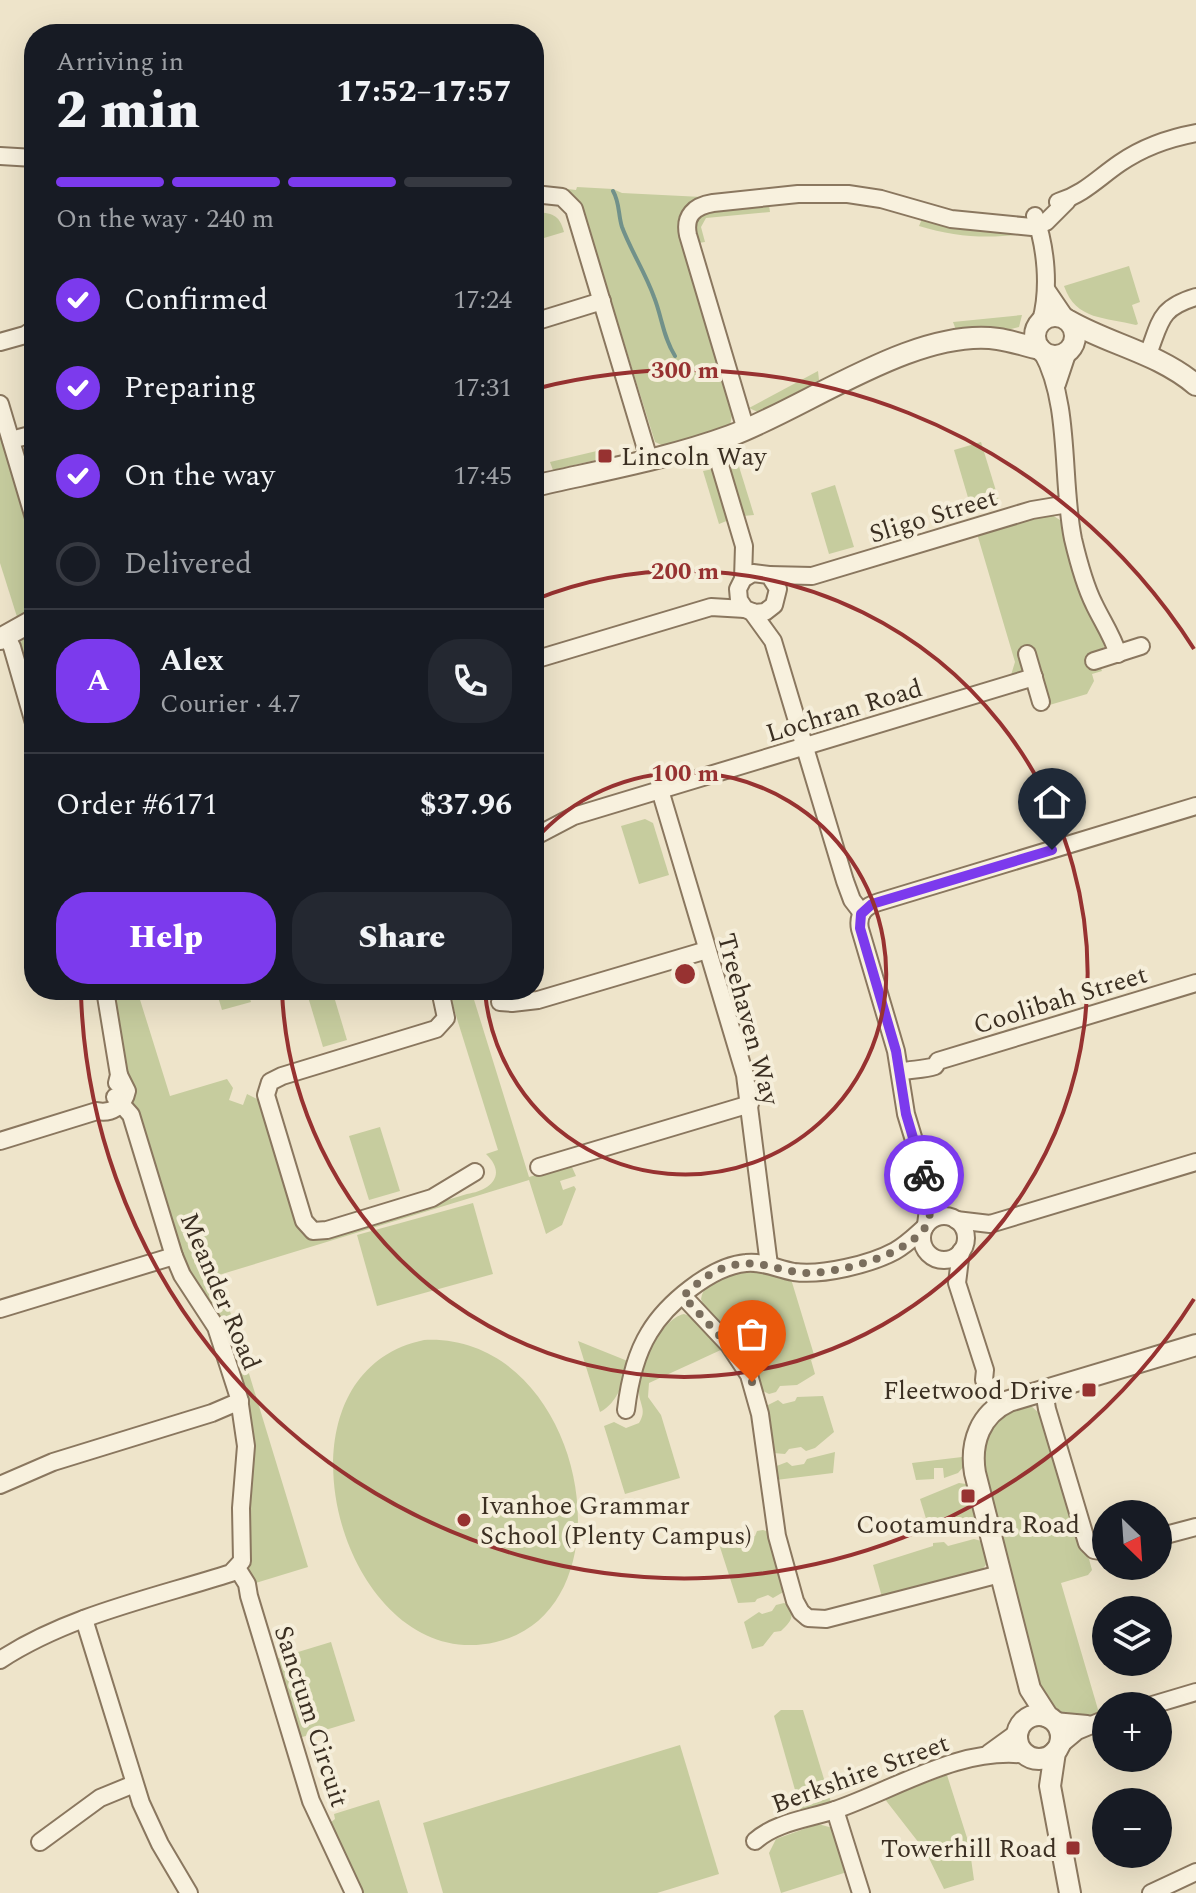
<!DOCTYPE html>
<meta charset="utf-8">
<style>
:root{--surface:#171b24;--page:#242831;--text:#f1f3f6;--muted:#9ea1a6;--line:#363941;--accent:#7c3aed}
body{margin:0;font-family:Spectral,serif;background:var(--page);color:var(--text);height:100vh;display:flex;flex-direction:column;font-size:30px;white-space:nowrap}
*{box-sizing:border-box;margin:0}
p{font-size:26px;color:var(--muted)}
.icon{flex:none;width:44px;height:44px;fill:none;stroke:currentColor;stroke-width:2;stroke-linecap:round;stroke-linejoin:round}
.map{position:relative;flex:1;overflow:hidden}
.details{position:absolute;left:24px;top:24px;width:520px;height:976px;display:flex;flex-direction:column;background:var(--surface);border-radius:32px;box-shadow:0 8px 32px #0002}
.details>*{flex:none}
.needle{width:52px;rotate:155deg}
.fabs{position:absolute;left:1092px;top:1500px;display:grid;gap:16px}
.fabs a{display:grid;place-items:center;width:80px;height:80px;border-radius:50%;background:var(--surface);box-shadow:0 8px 32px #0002;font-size:40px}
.pin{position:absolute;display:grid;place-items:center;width:68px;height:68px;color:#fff;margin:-82px -34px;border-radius:50% 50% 50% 0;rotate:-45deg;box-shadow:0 0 8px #0007}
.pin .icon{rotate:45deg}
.courier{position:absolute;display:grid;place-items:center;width:80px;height:80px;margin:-40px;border:6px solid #7c3aed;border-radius:50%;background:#fff;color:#222;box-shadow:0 2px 10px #0007}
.summary em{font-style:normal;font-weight:800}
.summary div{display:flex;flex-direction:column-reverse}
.summary{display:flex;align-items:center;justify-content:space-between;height:136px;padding:0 32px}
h1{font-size:52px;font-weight:800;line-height:60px}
.bar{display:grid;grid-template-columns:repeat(4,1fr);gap:12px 8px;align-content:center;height:96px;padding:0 32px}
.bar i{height:10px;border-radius:6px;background:var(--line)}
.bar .active{background:var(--accent)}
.bar p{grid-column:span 4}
.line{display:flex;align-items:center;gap:20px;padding:0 32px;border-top:2px solid var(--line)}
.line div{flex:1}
.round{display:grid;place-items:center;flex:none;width:84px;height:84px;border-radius:32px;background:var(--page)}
ol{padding:0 32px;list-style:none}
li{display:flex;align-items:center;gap:24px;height:88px}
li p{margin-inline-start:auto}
li .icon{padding:8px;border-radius:50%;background:var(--accent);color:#fff;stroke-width:4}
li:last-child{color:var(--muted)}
li i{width:44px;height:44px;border:4px solid var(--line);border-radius:50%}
.action{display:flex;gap:16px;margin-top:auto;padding:16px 32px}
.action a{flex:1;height:92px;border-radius:32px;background:var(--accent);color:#fff;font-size:32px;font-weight:800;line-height:92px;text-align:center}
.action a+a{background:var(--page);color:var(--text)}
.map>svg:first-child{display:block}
</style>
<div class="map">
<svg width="1196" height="1893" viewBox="0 0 1196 1893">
<rect width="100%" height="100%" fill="#eee4ca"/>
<g fill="#c6cc9e">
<path d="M577,187l36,2 9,4 80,4 -17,12 -6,20 54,181 -3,16 -64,21 -11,-5 -73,-234 -10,-14 -13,-6 17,2z"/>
<path d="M769,205l1,7 -64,6 -5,9 4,15 -7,1 -3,-21 11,-11z"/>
<path d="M534,212c18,1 25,2 30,20l-30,9z"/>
<path d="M922,219l28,8 74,7c-37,5 -69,3 -105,-8z"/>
<path d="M1129,266l11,36 -8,3 6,19 -2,1c-30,-8 -60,-4 -72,-39z"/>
<path d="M1022,315l-3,12 -16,4 -14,-4 -33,3 -3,-8z"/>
<path d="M818,371l1,9 -59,33 -11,-5z"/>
<path d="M0,429l34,116v67l-16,8 -18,-57z"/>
<path d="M981,442l19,62 -28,7 -18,-61z"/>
<path d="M601,450l-1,9 -43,10 -4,1 -3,-8z"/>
<path d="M737,460l17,55 -11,1 -16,-53z"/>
<path d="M713,469l16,51 -10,4 -16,-53z"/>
<path d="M835,485l19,62 -25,7 -18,-61z"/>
<path d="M1052,515l8,5 4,8 42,112 -3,9 -11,4 4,14 4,-1 2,5 -10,3 2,7 -7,13 -41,12v-5l3,-2 -15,-47 -14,21 -7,3 -2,-1 4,-13 -37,-125v-3l61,-18z"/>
<path d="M34,628v68l-15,-49 4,-10z"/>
<path d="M645,819l8,4 16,52 -30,9 -18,-58z"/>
<path d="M112,990h25l33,106 57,-17 6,9 -4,12 14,5 4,-11 12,6 39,126 10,12h14l145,-44c23,-3 41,-19 19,-40l12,-4 -50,-160h23l58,187 42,-12 5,11 -16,5 3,9 11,-4 2,3 -14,36 -16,9 -17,-54 -310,95 89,292 -56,17 -4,-10v-53l5,-75 -4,-42 -26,-78 -39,-65 -52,-151z"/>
<path d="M216,990h31l4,12 -29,8z"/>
<path d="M306,990h26l15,50 -24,7z"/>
<path d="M380,1127l20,64 -31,9 -20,-64z"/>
<path d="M473,1203l20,71 -116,32 -20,-71z"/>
<path d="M756,1271l35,8 24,79 -4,2 4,14 -18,11 -17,1 -4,6 -7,2 -6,-3c-8,-22 -18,-39 -33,-57 -11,-11 -24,-21 -29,-35 4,-24 35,-28 55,-28z"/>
<path d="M684,1314l9,3 30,32 -74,34 -1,14 13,18 19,63 -55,16 -21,-68 10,-4 12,6 13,-5c8,-13 1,-17 0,-30 -2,-22 21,-74 45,-79z"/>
<path d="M424,1340c161,-8 213,269 72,302 -154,37 -238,-267 -72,-302z"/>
<path d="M578,1341l52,21c-6,18 -12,41 -30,50z"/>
<path d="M823,1396l11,36 -19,16 -9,3 -5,-4 -12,2 -4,5 -12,-1 -7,-47 12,-6 5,4 12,-3 2,-4z"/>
<path d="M1030,1405l10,9 40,131 9,14 3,11 -4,5 -27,8 38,130c-27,8 -32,7 -55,-8l-59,-237 -4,-7c7,-35 12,-47 49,-56z"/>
<path d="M835,1452l-2,21 -57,7 -2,-13 13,-5 5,4 12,-2 3,-5z"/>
<path d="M962,1457h4v7l-8,9 -14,5 -1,-10h-9v11l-18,1 -4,-17z"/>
<path d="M959,1483l7,1 11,42 -9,6 -37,3 -11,-36z"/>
<path d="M763,1530l6,2 16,59 -12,7 -5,-3 -11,4 -2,3 -17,1 -19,-59 36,-8 2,-5z"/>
<path d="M974,1539l7,2 5,7 2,14 -7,9 -99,26 -9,-32 60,-19v-3l11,-1 4,4z"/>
<path d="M784,1603l5,2c6,13 1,17 -8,26l-7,1 -11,14 -11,3 -8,-27 15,-10 3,2 10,-3 4,-6z"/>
<path d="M331,1642l24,79 -56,17 -24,-79z"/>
<path d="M781,1710h22l28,92 -30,9 -27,-95z"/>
<path d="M680,1745l39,129 -62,19h-214l-20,-70z"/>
<path d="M947,1775l22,69 5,36 -30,9 -18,-37 -42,-54z"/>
<path d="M379,1800l29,93h-46l-33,-69 6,-5 -1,-5z"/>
<path d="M818,1824l15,4c7,15 5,30 14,44l-66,21 -12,-40 7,-14z"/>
</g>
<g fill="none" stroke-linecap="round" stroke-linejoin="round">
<path stroke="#71918a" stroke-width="4" d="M613,191c7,12 5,24 9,36 9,24 23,45 32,70 8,20 9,40 21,59"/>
<defs>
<g id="minor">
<path d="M0,156l34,2"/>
<path d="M534,194l28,3 12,12 75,250"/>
<path d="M1058,202c26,-8 40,-24 62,-39 23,-16 49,-25 76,-30"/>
<path d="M1035,216c11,32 15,72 6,105"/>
<path d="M1046,289l19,28"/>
<path d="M534,322l68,-21"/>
<path d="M0,342l25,-7 9,-6"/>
<path d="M1042,352c29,52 19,128 31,187 5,21 11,45 21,65 8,17 18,31 24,50"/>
<path d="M1148,354c13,-33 11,-46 48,-57"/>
<path d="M1057,384l11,-33"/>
<path d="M0,404l34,114"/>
<path d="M746,430l-58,-195c-4,-19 6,-29 25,-32l85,-9h50l33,5 70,20 81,8 14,-5 21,-21"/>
<path d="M11,440l23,-6"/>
<path d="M713,442l31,104 -1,33 -5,10 1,11 6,9 10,4 10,-1 9,-7 4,-16 -9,-14 -16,-2 -10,6"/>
<path d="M769,575l43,1 220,-66 36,-6"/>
<path d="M752,612l21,29 72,240 7,19 10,13"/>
<path d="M6,635l6,12 22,76"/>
<path d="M1027,654l14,48"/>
<path d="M534,660l177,-53 34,2"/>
<path d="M1094,661l47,-15"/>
<path d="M660,790l85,285 24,190"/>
<path d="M534,837l40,-21 460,-139"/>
<path d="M105,990l14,85 -2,8"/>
<path d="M440,990l6,28 -10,11 -154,47 -12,6 -4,13 38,126 9,10 14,-1 105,-32 43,-26"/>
<path d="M500,1002l12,1 26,-3 169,-50"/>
<path d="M900,1072c12,-3 22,-2 35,-6l3,-5 258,-78"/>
<path d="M0,1141l97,-30c14,3 27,-5 30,-20l-8,-16"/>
<path d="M539,1167l211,-63"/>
<circle cx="944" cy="1238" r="22"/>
<path d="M956,1220l34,4 206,-62"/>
<path d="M926,1225l4,-32 -24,-79 -10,-63 -36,-122c-3,-15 5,-23 19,-27l317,-96"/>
<path d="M961,1251l-4,32 28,87 -1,10 15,26"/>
<path d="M683,1296l46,49 20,30 11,39 17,122 18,65 6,11 7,6 18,1 174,-45"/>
<path d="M0,1309l174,-53"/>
<path d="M1044,1391l3,18 40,134 7,7 12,2"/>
<path d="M626,1410c3,-25 10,-56 23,-77 17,-29 62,-67 97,-70 17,-2 31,6 48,9 28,4 77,-8 101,-21 11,-6 20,-15 29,-23"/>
<path d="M0,1485l53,-23 159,-49 28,-12"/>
<path d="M1158,1537l38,-10"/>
<path d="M237,1568l10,16 2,12 62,205 43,92"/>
<path d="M84,1619l57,184 19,41 29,49"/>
<path d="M0,1660c69,-45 153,-62 231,-87l11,-12 -1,-53 5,-62 -7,-48 -23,-71 -34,-52 -8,-19 -43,-141 -16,-18"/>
<path d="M1149,1706l47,-14"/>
<path d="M1054,1721l33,3"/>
<path d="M1059,1746l18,-15 29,-12"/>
<path d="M989,1753l29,-21"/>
<path d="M835,1810l26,83"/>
<path d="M755,1841c21,-19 53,-22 80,-31 61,-21 125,-64 192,-55"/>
<path d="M40,1842l60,-44 34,-14"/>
<path d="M1151,1893l45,-21"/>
</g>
<g id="tertiary">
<circle cx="1055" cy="336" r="20"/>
<path d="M1069,321c42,24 89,32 127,64"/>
<path d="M534,486c65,-15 133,-27 196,-50 76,-28 185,-109 268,-97 14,2 28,7 42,10"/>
<path d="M0,639l34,-19"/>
<circle cx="1039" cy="1737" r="22"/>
<path d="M1048,1717l-18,-28 -55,-216c-5,-30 5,-59 34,-72l187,-56"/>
<path d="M1055,1752l-5,34 20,107"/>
</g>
</defs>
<use href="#minor" stroke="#8a775f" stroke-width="20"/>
<use href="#tertiary" stroke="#8a775f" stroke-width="24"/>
<use href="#minor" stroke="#f8f1de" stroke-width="16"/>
<use href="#tertiary" stroke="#f8f1de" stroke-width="20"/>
</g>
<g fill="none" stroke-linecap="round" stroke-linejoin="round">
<path stroke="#7a6e5d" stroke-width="8" stroke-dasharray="0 14.4" d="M752,1382l-13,-25 -56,-61c16,-14 30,-27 51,-31 26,-6 47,7 72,8 34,0 97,-17 118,-44 11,-15 5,-39 0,-54"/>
<path stroke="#7c3aed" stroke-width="10" d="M924,1175l-18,-61 -10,-63 -36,-123 1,-14 11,-10 180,-54"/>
</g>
<g fill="none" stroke="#973231" stroke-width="4">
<path d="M534 841A201 201 0 1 1 485 992"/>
<path d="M534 600A403 403 0 1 1 282 992"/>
<path d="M1194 1299A604 604 0 0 1 81 995M539 388A604 604 0 0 1 1194 649"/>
</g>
<g fill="#973231" stroke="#f5eeda" stroke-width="3">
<rect x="597" y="448" width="16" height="16" rx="4"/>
<rect x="1081" y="1382" width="16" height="16" rx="4"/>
<rect x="960" y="1488" width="16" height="16" rx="4"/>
<circle cx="464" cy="1520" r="8"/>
<rect x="1065" y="1840" width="16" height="16" rx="4"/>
</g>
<g text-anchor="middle" stroke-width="8" stroke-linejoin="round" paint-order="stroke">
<g font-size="26" fill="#3b2f22" stroke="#f5eeda" text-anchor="start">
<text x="621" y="465">Lincoln Way</text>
<text x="1073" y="1399" text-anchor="end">Fleetwood Drive</text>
<text x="480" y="1514">Ivanhoe Grammar<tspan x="480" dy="30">School (Plenty Campus)</tspan></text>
<text x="968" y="1533" text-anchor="middle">Cootamundra Road</text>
<text x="1057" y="1857" text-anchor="end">Towerhill Road</text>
</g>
<g font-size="26" fill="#3b2f22" stroke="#f5eeda">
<text transform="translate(933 515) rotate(-17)" y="9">Sligo Street</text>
<text transform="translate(844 710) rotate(-17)" y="9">Lochran Road</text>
<text transform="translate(1060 999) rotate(-17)" y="9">Coolibah Street</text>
<text transform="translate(749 1019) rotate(75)" y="9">Treehaven Way</text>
<text transform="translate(221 1291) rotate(67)" y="9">Meander Road</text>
<text transform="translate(312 1716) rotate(72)" y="9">Sanctum Circuit</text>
<text transform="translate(860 1773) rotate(-20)" y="9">Berkshire Street</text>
</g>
</g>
<circle cx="685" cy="974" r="12" fill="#973231" stroke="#f5eeda" stroke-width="4"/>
<g font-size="24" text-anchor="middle" font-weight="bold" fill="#973231" stroke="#f5eeda" stroke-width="8" stroke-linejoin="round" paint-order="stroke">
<text x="685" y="378">300 m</text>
<text x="685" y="579">200 m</text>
<text x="685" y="781">100 m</text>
</g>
</svg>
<div class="fabs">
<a><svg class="needle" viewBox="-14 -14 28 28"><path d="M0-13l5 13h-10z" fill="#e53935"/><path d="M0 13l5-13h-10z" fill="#9ea1a6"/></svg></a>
<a><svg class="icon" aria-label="layers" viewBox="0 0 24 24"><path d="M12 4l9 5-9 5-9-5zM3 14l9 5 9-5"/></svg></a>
<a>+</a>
<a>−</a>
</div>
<div class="pin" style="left:752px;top:1382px;background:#ea580c"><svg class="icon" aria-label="bag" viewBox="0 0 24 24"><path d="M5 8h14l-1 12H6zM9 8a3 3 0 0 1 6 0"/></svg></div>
<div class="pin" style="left:1052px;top:850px;background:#1f2937"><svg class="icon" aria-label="home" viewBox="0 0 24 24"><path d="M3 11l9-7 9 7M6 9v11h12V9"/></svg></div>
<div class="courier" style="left:924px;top:1175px"><svg class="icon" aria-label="bike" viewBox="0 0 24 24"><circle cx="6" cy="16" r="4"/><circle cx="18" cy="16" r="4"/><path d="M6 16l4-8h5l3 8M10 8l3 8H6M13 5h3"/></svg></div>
<section class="details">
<div class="summary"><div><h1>2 min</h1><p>Arriving in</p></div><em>17:52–17:57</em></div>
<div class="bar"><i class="active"></i><i class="active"></i><i class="active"></i><i></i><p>On the way · 240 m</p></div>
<ol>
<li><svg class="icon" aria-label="check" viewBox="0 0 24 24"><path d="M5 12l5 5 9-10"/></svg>Confirmed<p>17:24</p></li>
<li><svg class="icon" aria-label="check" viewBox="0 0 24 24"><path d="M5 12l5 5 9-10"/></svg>Preparing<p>17:31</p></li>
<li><svg class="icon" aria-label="check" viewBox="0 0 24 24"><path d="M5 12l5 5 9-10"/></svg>On the way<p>17:45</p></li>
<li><i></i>Delivered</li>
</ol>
<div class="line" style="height:144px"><b class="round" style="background:var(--accent);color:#fff">A</b><div><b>Alex</b><p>Courier · 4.7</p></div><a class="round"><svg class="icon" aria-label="phone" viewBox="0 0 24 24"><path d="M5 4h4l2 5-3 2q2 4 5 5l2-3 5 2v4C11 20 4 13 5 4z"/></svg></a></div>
<div class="line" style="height:104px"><div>Order #6171</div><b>$37.96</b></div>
<div class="action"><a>Help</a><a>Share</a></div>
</section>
</div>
